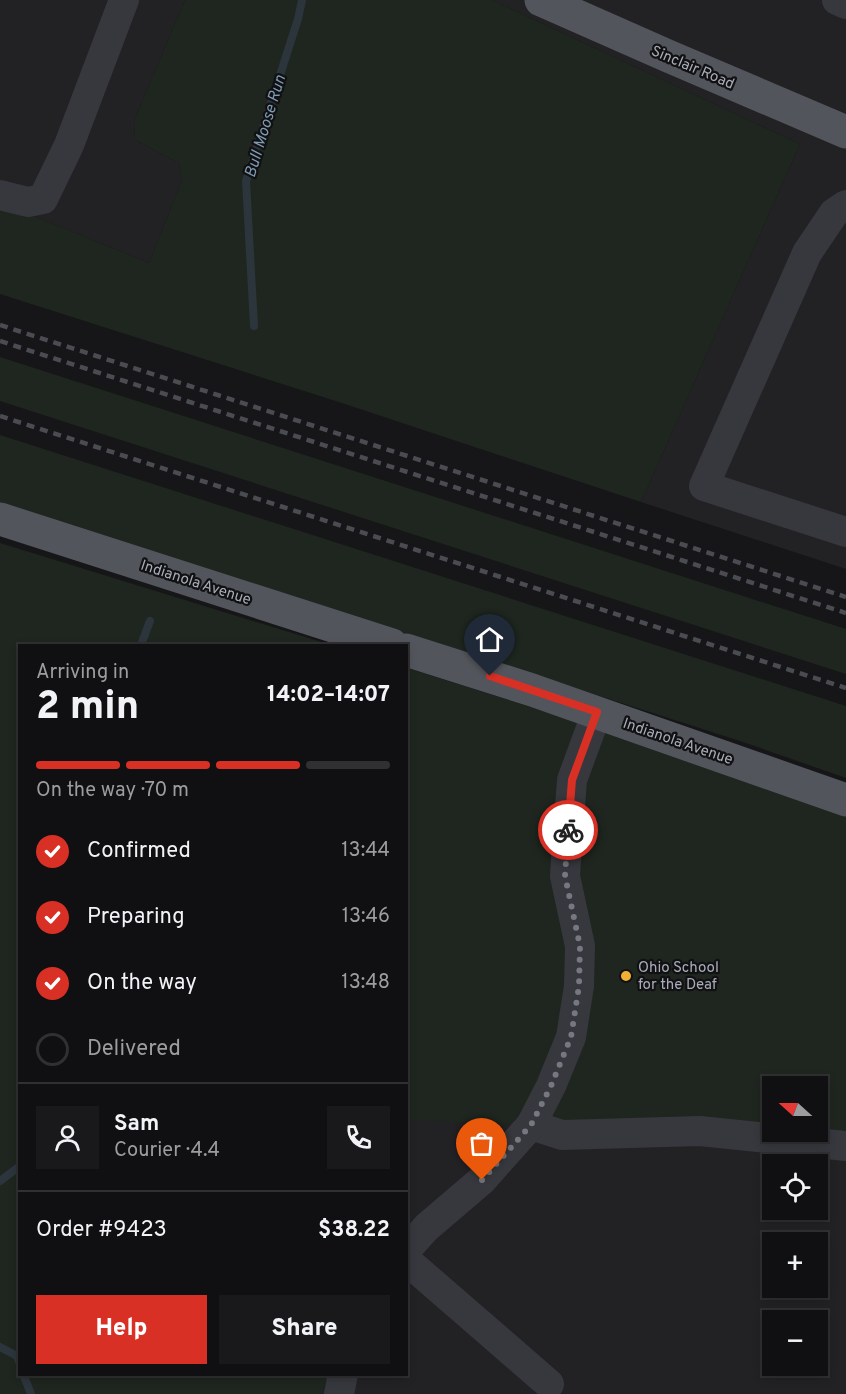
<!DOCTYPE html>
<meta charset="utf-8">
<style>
:root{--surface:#101012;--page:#19191b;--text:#f1f3f6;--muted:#9c9d9f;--line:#303032;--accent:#d93025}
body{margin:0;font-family:Overpass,sans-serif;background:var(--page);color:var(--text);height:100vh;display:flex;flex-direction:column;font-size:22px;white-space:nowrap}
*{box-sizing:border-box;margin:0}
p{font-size:20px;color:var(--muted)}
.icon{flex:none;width:33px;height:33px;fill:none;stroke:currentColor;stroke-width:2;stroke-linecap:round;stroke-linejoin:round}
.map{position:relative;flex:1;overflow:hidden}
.sheet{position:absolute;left:18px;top:644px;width:390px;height:732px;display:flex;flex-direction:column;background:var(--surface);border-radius:0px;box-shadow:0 3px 9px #0003,0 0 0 2px var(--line)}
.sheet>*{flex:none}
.needle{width:39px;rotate:291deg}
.fabs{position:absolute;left:762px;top:1076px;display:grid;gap:12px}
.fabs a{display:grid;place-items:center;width:66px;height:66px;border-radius:0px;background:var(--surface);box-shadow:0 3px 9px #0003,0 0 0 2px var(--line);font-size:30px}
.pin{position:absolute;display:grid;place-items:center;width:51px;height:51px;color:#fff;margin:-62px -26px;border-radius:50% 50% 50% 0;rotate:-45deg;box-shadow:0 0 6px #0007}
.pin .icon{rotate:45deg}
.courier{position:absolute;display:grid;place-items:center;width:60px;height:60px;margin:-30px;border:4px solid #d93025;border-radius:50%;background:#fff;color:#222;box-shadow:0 2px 8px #0007}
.summary em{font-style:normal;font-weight:800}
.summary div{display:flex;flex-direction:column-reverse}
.summary{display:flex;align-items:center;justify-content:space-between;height:102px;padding:0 18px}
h1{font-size:39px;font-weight:800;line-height:45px}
.bar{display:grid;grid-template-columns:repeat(4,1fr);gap:9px 6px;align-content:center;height:72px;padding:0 18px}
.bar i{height:8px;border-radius:4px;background:var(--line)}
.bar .on{background:var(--accent)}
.bar p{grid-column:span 4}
.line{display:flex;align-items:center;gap:15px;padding:0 18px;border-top:2px solid var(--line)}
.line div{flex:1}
.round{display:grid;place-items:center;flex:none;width:63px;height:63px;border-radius:0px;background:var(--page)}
ol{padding:0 18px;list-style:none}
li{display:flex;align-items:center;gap:18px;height:66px}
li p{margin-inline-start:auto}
li .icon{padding:6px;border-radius:50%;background:var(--accent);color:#fff;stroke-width:4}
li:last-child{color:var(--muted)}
li i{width:33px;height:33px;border:3px solid var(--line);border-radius:50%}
.primary-button{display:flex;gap:12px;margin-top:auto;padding:12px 18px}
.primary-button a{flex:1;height:69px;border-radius:0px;background:var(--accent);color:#fff;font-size:24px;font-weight:800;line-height:69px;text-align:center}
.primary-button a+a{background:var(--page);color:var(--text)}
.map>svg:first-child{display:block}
</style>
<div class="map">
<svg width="846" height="1394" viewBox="0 0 846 1394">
<rect width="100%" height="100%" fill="#161618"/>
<g fill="#222225" fill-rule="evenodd">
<path d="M0,0h185l-51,121 1,19 44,23 3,17 -33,83 -149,-61z"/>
<path d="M492,0h354v569l-205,-67 159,-358z"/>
<path d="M846,837v557h-655l12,-20h203l1,-509zM772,1086h46v45h-46zM772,1164h46v45h-46zM772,1242h46v45h-46zM772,1320h46v45h-46z"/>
</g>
<g fill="#1e261f" fill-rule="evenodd">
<path d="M185,0h307l308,144 -159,358 -296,-98 -345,-110v-92l149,61 33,-83 -3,-17 -44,-23 -1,-19z"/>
<path d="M0,357l846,272v45l-846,-273z"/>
<path d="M0,435l846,271v72l-103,-36 -743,-239z"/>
<path d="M0,543l331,102h-311v729h307l-5,20h-322z"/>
<path d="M407,668l335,106 104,39v333l-315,-21 -124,-5zM772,1086h46v45h-46z"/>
</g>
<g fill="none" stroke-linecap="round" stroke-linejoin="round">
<g stroke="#2c353c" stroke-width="8">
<path d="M254,326l-8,-145 52,-162 4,-19"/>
<path d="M141,645l9,-24"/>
<path d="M0,1181l20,-15"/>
<path d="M0,1347l17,9 3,8"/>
<path d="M23,1374l8,20"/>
</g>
<g stroke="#37383d" stroke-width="30">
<path d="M837,0l9,4"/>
<path d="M0,195l28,7 15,-3 26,-54 55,-145"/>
<path d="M846,205l-12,8 -27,40 -103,233 142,46"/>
<path d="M531,1125l31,10 138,-4 146,15"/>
<path d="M406,1250l21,-23 55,-47 49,-55 20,-39 20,-49 8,-51 1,-40 -15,-70 1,-16 6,-80 25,-68"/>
<path d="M406,1260l143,124"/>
<path d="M339,1394l4,-20"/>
</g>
<g stroke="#53555c" stroke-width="33">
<path d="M541,0l127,56 178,76"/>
<path d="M0,519l392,126"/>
<path d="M406,650l126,40 314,110"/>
</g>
<g stroke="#4a4c52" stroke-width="4.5" stroke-dasharray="8 6" stroke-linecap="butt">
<path d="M0,325l846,272"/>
<path d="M0,341l846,272"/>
<path d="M0,416l846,272"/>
</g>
</g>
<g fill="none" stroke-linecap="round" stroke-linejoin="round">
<path stroke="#757880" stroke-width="6" stroke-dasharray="0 10.8" d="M482,1180l49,-55 20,-39 20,-49 8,-51 1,-40 -15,-70 3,-46"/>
<path stroke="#d93025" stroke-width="8" d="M490,676l107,36 -25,68 -4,50"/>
</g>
<circle fill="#f2b134" stroke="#111113" stroke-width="2" cx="626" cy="976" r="6"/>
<g text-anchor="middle" stroke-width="4.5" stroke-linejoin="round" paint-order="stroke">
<g font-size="15" fill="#a8adb8" stroke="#111113">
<text transform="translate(693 67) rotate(23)" y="5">Sinclair Road</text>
<text transform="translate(196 582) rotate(18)" y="5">Indianola Avenue</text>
<text transform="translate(678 741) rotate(19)" y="5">Indianola Avenue</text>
</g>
<g font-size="15" fill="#a8adb8" stroke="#111113" text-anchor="start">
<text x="638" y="972">Ohio School<tspan x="638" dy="17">for the Deaf</tspan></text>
</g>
<g font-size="16" font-style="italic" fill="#7f9bb3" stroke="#111113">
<text transform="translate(264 126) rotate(-73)" y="6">Bull Moose Run</text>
</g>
</g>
</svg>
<div class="fabs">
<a><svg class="needle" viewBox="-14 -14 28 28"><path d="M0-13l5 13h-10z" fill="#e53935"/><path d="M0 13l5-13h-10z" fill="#9c9d9f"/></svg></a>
<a><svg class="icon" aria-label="locate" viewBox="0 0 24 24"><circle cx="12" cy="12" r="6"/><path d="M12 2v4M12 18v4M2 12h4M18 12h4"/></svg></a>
<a>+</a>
<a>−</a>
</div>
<div class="pin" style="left:482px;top:1180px;background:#ea580c"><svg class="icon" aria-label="bag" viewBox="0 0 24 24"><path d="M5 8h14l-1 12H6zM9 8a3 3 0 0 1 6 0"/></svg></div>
<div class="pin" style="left:490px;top:676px;background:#1f2937"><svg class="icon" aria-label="home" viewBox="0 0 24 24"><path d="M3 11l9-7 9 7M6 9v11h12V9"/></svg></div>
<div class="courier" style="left:568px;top:830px"><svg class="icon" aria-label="bike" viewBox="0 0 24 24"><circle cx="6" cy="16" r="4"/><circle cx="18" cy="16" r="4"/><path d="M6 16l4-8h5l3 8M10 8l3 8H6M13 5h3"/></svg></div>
<section class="sheet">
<div class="summary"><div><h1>2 min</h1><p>Arriving in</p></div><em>14:02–14:07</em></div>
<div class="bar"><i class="on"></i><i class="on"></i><i class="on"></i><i></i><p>On the way · 70 m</p></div>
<ol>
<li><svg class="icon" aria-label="check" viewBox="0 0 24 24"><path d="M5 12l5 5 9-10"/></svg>Confirmed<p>13:44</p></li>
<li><svg class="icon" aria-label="check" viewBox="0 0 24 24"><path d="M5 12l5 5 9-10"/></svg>Preparing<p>13:46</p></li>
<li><svg class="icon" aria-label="check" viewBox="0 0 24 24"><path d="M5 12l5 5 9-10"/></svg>On the way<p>13:48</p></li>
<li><i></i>Delivered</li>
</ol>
<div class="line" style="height:108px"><a class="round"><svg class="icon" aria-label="person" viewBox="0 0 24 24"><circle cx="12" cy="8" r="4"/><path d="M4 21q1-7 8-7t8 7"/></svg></a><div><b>Sam</b><p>Courier · 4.4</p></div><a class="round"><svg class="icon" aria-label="phone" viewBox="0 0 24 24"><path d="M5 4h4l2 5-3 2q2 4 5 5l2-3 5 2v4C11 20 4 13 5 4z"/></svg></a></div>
<div class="line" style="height:78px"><div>Order #9423</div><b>$38.22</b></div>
<div class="primary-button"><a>Help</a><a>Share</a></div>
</section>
</div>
